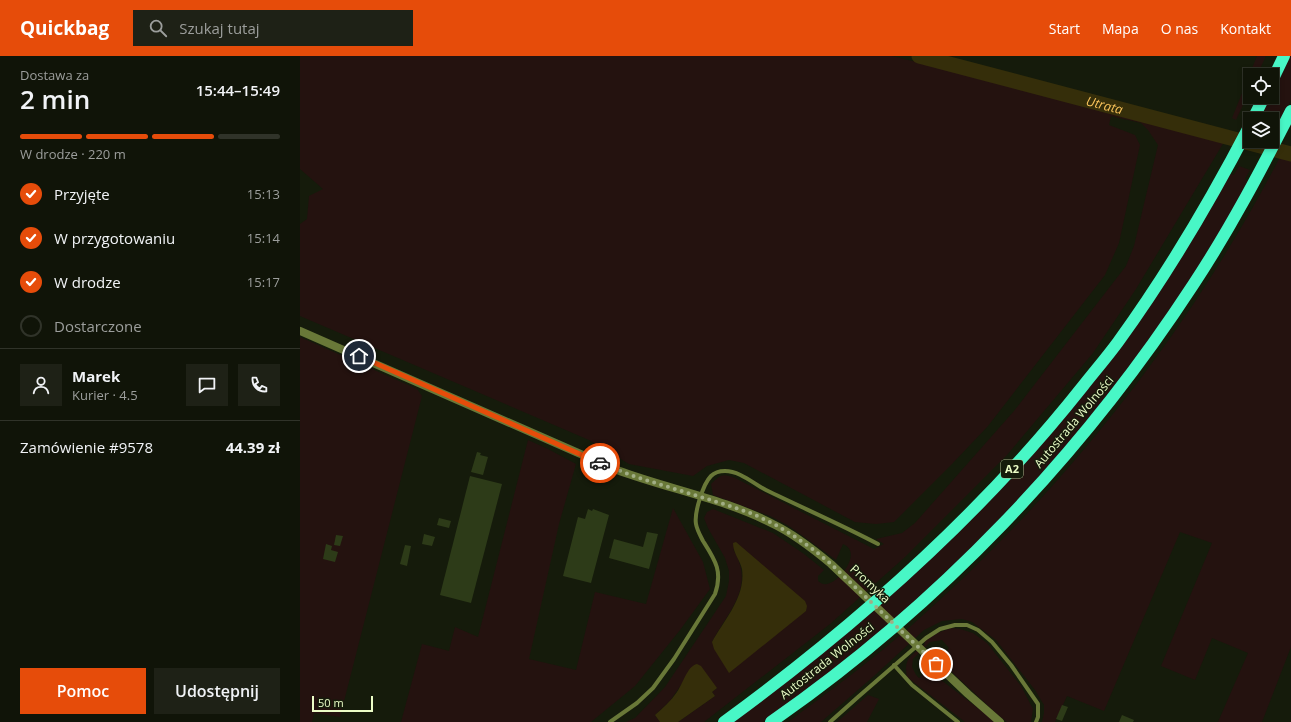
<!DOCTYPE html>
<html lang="pl">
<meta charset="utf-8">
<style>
:root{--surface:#101408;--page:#1e2116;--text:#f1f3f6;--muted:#9c9e9c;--line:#303329;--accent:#e64c0a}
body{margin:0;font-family:"Open Sans",sans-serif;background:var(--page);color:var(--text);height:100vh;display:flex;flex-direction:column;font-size:15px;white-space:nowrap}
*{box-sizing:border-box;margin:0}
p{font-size:13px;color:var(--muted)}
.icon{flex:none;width:22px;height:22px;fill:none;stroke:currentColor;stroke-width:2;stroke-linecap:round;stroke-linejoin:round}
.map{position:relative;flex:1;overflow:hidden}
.side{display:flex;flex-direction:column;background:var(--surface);width:300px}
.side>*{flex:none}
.controls{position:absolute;left:943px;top:12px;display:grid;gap:8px}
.controls a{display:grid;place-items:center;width:36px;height:36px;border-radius:0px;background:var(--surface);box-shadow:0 2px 6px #0003,0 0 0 1px var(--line);font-size:20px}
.scale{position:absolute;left:12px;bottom:10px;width:61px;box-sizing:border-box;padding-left:4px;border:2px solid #ecfdc7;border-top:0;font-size:11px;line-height:14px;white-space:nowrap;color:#ecfdc7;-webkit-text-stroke:3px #151b0b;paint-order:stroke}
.pin{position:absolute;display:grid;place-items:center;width:34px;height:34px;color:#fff;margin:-17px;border:2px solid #fff;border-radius:50%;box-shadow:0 1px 4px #0007}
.courier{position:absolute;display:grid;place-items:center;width:40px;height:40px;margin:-20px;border:3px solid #e64c0a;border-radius:50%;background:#fff;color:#222;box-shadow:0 1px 5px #0007}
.overview em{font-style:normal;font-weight:600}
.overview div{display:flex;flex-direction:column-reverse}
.overview{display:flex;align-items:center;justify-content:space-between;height:68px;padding:0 20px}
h1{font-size:26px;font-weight:600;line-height:30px}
.bar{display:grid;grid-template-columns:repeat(4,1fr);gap:6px 4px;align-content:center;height:48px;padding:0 20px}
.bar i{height:5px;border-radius:3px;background:var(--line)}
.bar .active{background:var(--accent)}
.bar p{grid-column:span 4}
.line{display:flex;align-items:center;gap:10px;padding:0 20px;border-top:1px solid var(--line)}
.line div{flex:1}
.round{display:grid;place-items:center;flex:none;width:42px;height:42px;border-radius:0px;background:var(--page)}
ol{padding:0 20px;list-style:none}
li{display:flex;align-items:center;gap:12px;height:44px}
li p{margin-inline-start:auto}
li .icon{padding:4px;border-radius:50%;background:var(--accent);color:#fff;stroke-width:4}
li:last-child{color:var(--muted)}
li i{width:22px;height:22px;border:2px solid var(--line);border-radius:50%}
.cta{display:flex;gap:8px;margin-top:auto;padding:8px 20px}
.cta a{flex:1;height:46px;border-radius:0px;background:var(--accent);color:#fff;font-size:16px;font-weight:600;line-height:46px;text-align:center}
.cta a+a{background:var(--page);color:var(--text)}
header{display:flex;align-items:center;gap:24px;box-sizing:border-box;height:56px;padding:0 20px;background:var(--accent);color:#fff}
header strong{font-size:19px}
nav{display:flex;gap:22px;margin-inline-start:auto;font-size:14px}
.search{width:280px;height:36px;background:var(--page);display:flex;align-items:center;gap:10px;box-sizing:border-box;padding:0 14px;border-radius:0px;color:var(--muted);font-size:15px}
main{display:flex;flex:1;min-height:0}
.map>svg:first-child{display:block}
</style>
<header>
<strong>Quickbag</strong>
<div class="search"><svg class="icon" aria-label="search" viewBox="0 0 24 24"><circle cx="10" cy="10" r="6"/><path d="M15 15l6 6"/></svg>Szukaj tutaj</div>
<nav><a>Start</a><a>Mapa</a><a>O nas</a><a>Kontakt</a></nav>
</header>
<main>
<section class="side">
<div class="overview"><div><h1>2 min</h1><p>Dostawa za</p></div><em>15:44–15:49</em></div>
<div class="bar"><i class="active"></i><i class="active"></i><i class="active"></i><i></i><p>W drodze · 220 m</p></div>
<ol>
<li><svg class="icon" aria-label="check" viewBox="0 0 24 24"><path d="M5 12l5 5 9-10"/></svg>Przyjęte<p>15:13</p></li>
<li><svg class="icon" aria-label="check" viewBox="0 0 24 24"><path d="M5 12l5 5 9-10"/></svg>W przygotowaniu<p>15:14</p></li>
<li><svg class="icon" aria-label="check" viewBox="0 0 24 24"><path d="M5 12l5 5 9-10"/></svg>W drodze<p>15:17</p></li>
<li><i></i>Dostarczone</li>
</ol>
<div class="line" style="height:72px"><a class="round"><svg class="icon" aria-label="person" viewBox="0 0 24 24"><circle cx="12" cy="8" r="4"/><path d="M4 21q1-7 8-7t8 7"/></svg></a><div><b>Marek</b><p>Kurier · 4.5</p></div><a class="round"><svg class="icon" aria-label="chat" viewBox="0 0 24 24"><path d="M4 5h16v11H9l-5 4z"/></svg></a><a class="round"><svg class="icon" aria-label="phone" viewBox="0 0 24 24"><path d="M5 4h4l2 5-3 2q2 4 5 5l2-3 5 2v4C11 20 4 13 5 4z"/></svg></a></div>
<div class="line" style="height:52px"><div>Zamówienie #9578</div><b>44.39 zł</b></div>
<div class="cta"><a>Pomoc</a><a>Udostępnij</a></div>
</section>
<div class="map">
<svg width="991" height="666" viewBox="0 0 991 666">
<rect width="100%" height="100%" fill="#151b0b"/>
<g fill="#24120f" fill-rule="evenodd">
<path d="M0,0h592l220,54 112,32 -88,147 -43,64 -86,102 -102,102 -75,67 -126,98h-26l37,-26 -3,-4 5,-4 -34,-6 -13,19 -15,14 5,7h-34l9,-4 30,-31 61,-91 3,-15v-10l-4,-13 -17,-30 -4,-10 3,-6 6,-3 60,24 31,21 20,16 -6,6v5c3,2 5,4 9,3 13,-2 36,-32 16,-40l-7,16 -47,-34 -19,-10 -57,-21 -2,-11c9,-9 11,-11 24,-6l139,71 10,-5 -8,-5 26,-6 13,-10 99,-112 112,-145 8,-20 24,-101 -10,-15 -7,-7 -30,-7 -2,9 26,10 5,10 -21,98 -14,32 -117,151 -36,38 -58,58 -18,2 -21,-2 -111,-59 -15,-3 -22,6 -14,10 -64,-12 -40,-24 -289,-124v-92l7,-5 2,-23 14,-7 -23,-20zM433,493l73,62 -94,31c17,-32 44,-55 21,-93z"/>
<path d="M957,0h9l-9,19h-7v15l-14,30 -4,-2z"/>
<path d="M989,0h2v44l-9,19 -5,-2 -4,8h-1v-6h-7l2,-5 -5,-2 8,-15h2v-4z"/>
<path d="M980,101l11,3v487l-29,75h-44l30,-69 -36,-15 -17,42 -34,-14 51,-123 -32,-11 -76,179 -37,-15 -12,26h-13l2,-9v-8l-9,-15 -39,-50 -24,-18 -10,-3 -20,2 -18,9 -50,46 -53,46h-33c42,-31 84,-62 123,-96 150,-132 277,-291 369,-469z"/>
<path d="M939,110l11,4 -5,9 4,2 -45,78 -52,77 -62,82 -47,56 -73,76 -71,66 -47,39 -76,58 -13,9h-31l132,-103 61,-54 128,-135 177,-256 4,1z"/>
<path d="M0,281l117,52 5,7 -82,321 -26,-4 -2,9h-12z"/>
<path d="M228,384l20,9 28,15 -17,60 -30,135 47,11 19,-78 51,12 27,-96 30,54 7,27 -30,41 -45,56 -44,36h-190l21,-78 8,2 19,5 6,-24 23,10z"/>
<path d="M651,572l9,1 13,4 14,10 34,43 12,23 -2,13h-24l-10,-8 -58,-54 10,-12 -7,-8 -12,2 -17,17 -1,8 4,8 3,3 9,-8 68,52h-31l-58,-45c-4,-20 5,-21 18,-33l-1,-3 4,-3 12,-6z"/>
<path d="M568,639l11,4 -12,23h-30z"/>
</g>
<g fill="#352e0a">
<path d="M436,486l69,59 2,5 -1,5 -77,62 -15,-24 -2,-7c12,-22 34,-45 30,-73 -2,-9 -9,-16 -9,-26z"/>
<path d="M397,608l4,2 16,22 -5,4 3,4 -37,26h-18l-5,-7c8,-7 16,-14 22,-23 6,-8 10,-26 20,-28z"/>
</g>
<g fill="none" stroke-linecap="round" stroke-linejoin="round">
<path stroke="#352e0a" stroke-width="15" id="s1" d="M619,0l372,98"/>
</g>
<g fill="#2d3b18">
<path d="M177,396l4,1 -1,2 8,2 -5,18 -12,-3z"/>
<path d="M170,420l32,8 -31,119 -31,-8z"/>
<path d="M288,453l4,2 1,-2 16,6 -18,68 -28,-7 15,-59 7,2z"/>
<path d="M139,462l12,3 -2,7 -12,-3z"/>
<path d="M347,476l11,2 -9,35 -40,-11 5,-19 29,8z"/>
<path d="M124,478l11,3 -3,9 -10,-2z"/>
<path d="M36,479l7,1 -3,10 -6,-1z"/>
<path d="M26,488l6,2 -1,4 7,2 -3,10 -12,-3z"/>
<path d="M105,489l6,1 -4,20 -7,-2z"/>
<path d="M762,649l6,2 -6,14 -6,-2z"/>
<path d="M822,659l12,5 -1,2h-14z"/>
</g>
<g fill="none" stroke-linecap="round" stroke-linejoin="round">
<g stroke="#697838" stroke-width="4">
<path d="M594,609l18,20 46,37"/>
<path d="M310,666l27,-19 16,-15 21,-29 41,-65c8,-23 0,-34 -12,-53 -3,-6 -6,-11 -7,-17 -2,-11 7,-40 15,-48 4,-4 9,-5 14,-5 15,0 29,13 41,19 37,18 76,35 112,54"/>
<path d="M530,666l28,-25 68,-59 14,-9 15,-4h12l11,5 14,12 19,23 27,39v13l-2,5"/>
</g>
<path stroke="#697838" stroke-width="8" d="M0,275l317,139c51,19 108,29 156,54 21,10 40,25 58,40l137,130 32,28"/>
<g stroke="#48f7c6" stroke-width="12">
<path d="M972,25l12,-25"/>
<path d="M953,63l11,-22"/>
<path d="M424,666c133,-97 256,-206 359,-336 11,-14 24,-29 35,-44 50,-69 93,-142 132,-217"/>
<path d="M471,666c167,-116 311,-267 422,-437 37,-56 68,-115 98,-174"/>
</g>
</g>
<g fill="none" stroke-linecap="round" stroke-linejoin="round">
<path stroke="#a1ae85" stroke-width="4" stroke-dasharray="0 7.2" d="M300,407l36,14 94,29 23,8 21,10 20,12 20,14 17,14 105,100"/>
<path stroke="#e64c0a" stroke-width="5" d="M59,300l241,107"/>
</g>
<g text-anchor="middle" stroke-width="3" stroke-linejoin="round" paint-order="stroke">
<rect fill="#151b0b" stroke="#acb98f" stroke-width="1" x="701" y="404" width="22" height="18" rx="3"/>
<g font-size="11" font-weight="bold" fill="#ecfdc7">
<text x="712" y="417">A2</text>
</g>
<g font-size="12" fill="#ecfdc7" stroke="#151b0b">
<text transform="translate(774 366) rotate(-50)" y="4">Autostrada Wolności</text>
<text transform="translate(570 528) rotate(43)" y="4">Promyka</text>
<text transform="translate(527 605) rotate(-38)" y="4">Autostrada Wolności</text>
</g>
<g font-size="13" font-style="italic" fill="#f8c25a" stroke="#151b0b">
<text dy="5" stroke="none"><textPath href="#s1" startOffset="192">Utrata</textPath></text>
</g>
</g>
</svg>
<div class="controls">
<a><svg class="icon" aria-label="locate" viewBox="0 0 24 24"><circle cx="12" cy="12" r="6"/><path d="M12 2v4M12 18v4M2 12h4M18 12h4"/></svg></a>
<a><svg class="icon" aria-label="layers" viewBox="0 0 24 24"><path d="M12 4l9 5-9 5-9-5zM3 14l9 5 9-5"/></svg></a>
</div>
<div class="scale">50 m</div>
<div class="pin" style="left:636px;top:608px;background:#ea580c"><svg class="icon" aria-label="bag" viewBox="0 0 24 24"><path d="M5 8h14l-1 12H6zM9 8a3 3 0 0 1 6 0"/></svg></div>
<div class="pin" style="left:59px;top:300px;background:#1f2937"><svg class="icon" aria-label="home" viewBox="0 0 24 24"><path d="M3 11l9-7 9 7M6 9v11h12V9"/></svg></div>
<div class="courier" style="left:300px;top:407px"><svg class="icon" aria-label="car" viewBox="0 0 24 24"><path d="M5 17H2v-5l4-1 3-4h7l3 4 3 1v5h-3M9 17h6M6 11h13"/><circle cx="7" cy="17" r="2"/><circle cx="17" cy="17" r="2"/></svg></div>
</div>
</main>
